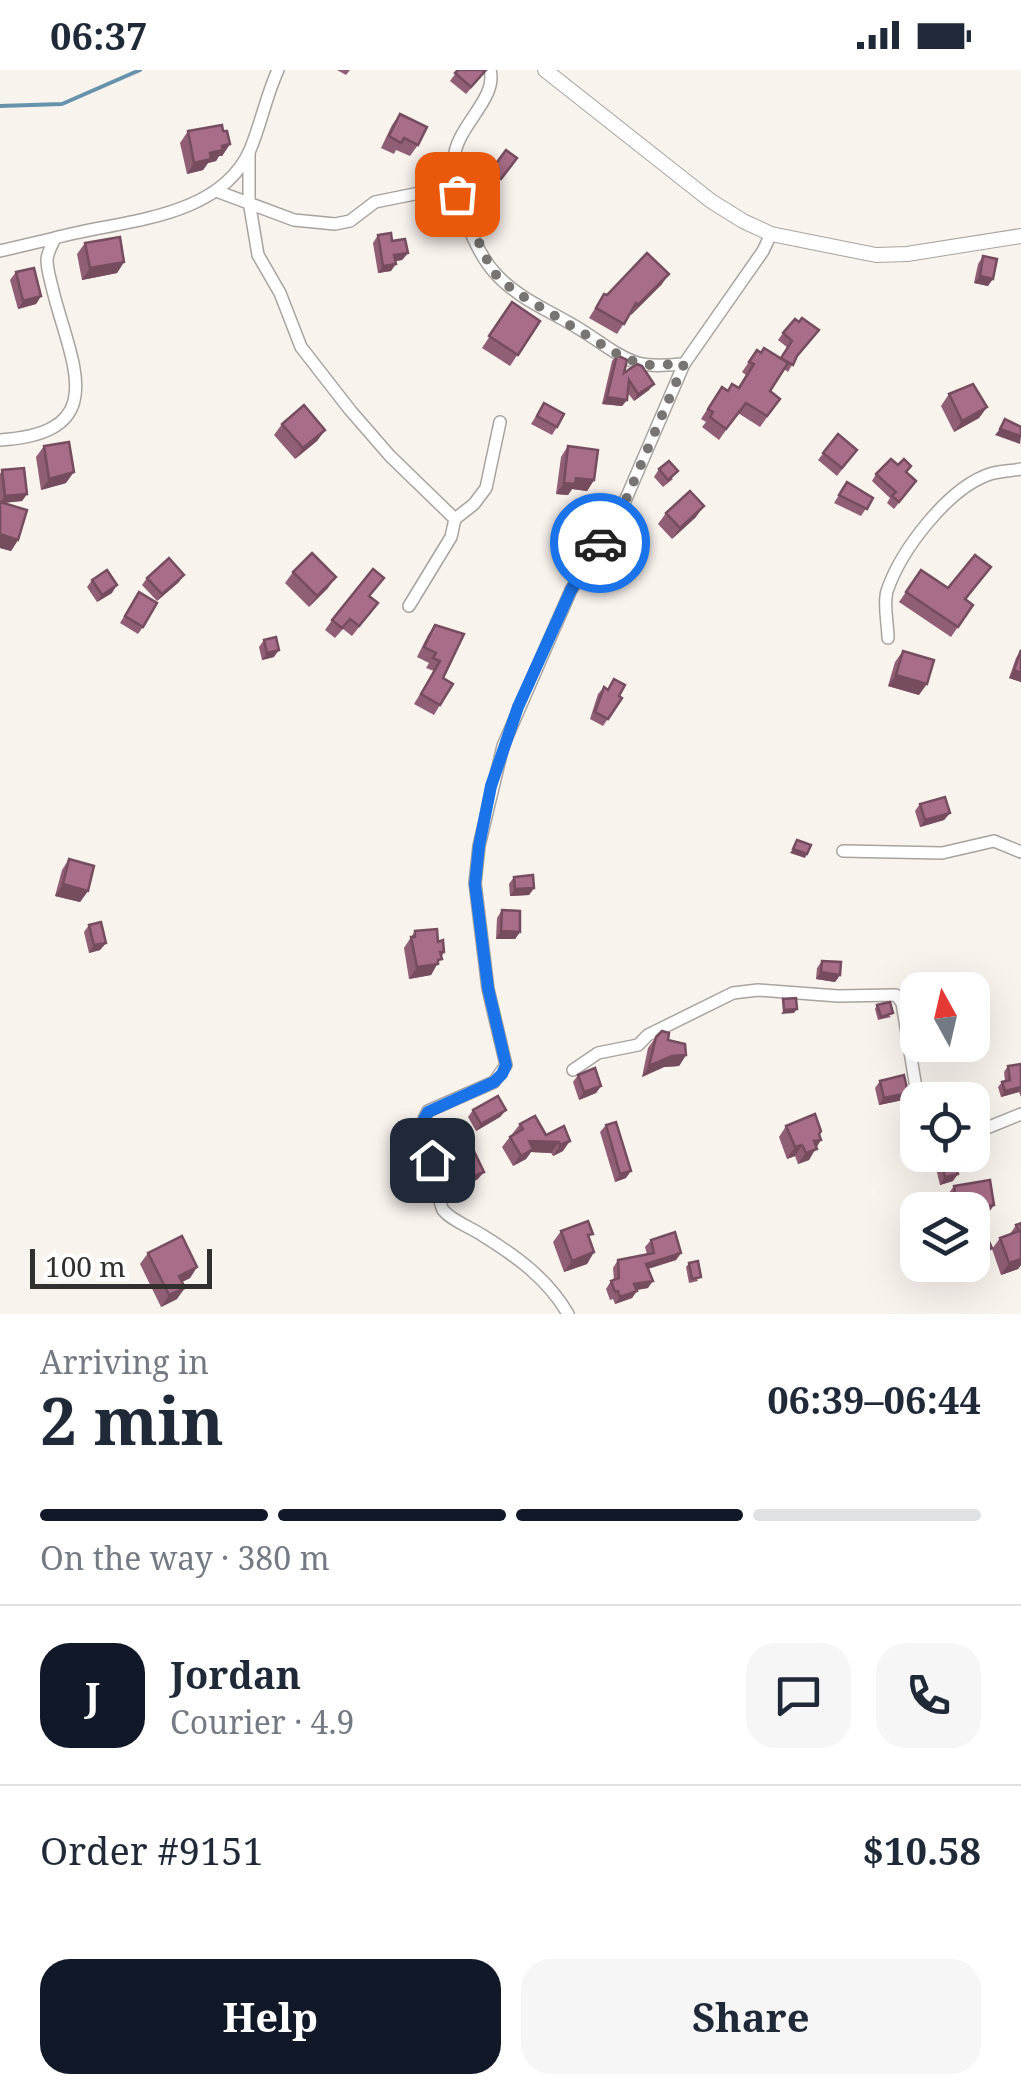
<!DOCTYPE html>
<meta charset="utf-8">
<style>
:root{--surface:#fff;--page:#f6f6f7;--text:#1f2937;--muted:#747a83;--line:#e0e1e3;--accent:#111827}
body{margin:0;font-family:"Noto Serif",serif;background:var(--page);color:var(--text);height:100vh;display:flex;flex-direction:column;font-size:38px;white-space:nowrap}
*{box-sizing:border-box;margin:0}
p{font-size:32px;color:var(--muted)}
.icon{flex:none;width:55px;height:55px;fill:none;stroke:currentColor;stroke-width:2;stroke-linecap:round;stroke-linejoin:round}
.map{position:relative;height:1244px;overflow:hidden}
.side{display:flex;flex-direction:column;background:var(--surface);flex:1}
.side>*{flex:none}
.needle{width:65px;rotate:352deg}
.tools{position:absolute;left:900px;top:902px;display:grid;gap:20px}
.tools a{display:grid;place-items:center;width:90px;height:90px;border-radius:20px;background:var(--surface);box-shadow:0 10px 40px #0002;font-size:50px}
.scale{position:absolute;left:30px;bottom:25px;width:182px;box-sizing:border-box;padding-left:10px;border:5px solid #32302e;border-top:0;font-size:28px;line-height:35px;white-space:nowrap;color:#32302e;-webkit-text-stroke:8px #fff;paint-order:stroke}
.pin{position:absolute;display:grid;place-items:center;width:85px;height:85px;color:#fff;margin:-42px;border-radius:20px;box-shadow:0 5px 15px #0006}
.courier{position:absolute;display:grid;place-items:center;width:100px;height:100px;margin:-50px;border:8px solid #1a73e8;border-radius:50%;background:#fff;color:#222;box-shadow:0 2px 12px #0007}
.overview em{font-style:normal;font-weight:700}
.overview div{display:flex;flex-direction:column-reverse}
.overview{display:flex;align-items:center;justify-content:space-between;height:170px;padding:0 40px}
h1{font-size:65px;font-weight:700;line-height:75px}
.bar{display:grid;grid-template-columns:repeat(4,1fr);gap:15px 10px;align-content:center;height:120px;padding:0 40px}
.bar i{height:12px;border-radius:8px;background:var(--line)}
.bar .current{background:var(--accent)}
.bar p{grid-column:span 4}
.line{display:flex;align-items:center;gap:25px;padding:0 40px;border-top:2px solid var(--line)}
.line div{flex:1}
.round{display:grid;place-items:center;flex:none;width:105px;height:105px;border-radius:30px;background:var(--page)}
.button{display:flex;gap:20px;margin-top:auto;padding:20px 40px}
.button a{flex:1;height:115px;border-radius:30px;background:var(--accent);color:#fff;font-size:40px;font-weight:700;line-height:115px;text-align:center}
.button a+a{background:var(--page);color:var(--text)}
.status{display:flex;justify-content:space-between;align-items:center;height:70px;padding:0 50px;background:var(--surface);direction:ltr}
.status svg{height:28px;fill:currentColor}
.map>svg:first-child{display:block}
</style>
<div class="status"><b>06:37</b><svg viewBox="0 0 49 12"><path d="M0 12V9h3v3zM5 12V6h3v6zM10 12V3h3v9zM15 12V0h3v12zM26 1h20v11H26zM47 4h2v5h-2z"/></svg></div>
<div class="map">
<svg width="1021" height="1244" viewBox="0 0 1021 1244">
<rect width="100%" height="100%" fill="#f9f3ee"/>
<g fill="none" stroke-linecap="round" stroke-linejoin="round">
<path stroke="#6693ab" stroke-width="4" d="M0,36l62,-2 78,-34"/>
<defs>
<g id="minor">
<path d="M490,0c8,29 -34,56 -36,89 -3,31 20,91 41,114 22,25 55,38 83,55 20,12 38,28 60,35 14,4 32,2 46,1"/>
<path d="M249,83v48l9,54 22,38 21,54 49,63 40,46 65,63"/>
<path d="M219,122l75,28 41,4 15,-3 25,-19 79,-16"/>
<path d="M0,181l55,-13"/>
<path d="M0,370c113,-7 71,-77 53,-149 -2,-9 -6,-21 -6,-31 0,-7 5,-15 8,-22 65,-18 164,-18 195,-88 11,-26 16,-54 28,-80"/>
<path d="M409,536l42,-69 4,-18 19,-15 12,-16 14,-66"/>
<path d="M888,568c0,-15 -5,-33 -1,-47 14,-41 61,-103 103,-117 10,-3 21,-3 31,-5"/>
<path d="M843,781l99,2 52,-12 27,11"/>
<path d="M573,1000l25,-17 40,-8 10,-10 85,-42 25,-3 80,6 58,-1 6,8 16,97"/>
<path d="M972,1064l49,-20"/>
<path d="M568,1244c-20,-35 -52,-58 -86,-79 -12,-8 -30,-14 -39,-25 -4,-6 -18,-79 -19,-91l4,-8 66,-29 12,-17 -18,-76 -13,-106 4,-37 24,-100 68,-156 54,-89 59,-137 79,-113 8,-17"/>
</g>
<path id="tertiary" d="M545,0l166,131 32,20 28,13 105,21 31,-1 114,-18"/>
</defs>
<use href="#minor" stroke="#a8a39f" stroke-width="14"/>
<use href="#tertiary" stroke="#a8a39f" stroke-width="16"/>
<use href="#minor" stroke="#fff" stroke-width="11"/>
<use href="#tertiary" stroke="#fff" stroke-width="14"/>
</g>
<g fill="#905e75">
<path d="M337,0h13l-4,5z"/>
<path d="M458,0l23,7 -15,17 -16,-13z"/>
<path d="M400,44l18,31 -8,11 -14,-6 -2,4 -13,-6 11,-23z"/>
<path d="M188,61h35l7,13 -8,12h-3l-3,5 -8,2 -5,7 -16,4 -7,-31z"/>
<path d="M517,88l-21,28 -18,-8 12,-17 5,4z"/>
<path d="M378,165l14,6 16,12 -6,7 -7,1 -4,10 -13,2 -5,-30z"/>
<path d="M85,173l39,19 -7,11 -35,7 -5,-26z"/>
<path d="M983,186l5,30 -14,-3 4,-19z"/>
<path d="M16,202l25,24 -5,8 -18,5 -8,-29z"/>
<path d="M662,214l-31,31 -1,-1 -13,20 -28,-16 15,-24 3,1z"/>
<path d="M512,232l28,19 -30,45 -28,-18z"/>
<path d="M819,260l-23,28 -8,14 -4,-3 -14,22 10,8 -20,28 -22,-14 -19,27 -17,-13 4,-5 -5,-3 14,-22 13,-6 10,-3 8,-13 -4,-3 15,-22 23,9 8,-11 -10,-8 5,-7z"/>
<path d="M617,285l7,18 25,17 -15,11 -7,-9v8l-5,6 -20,-2 10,-43z"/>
<path d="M949,324l38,13 -8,11 -25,14 -13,-26z"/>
<path d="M544,333l13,24 -5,8 -21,-11z"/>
<path d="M282,354l43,6 -8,11 -22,18 -21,-24z"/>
<path d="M838,364l19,16 -20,26 -19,-16z"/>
<path d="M44,376l22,37 -25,7 -5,-33z"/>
<path d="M568,376l26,34 -7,11 -15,-2 -4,6 -12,-1 5,-37z"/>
<path d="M898,395l18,16 -22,28 -7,-6 3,-5 -18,-17 4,-7z"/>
<path d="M659,399l14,10 -10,8 -9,-10z"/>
<path d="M2,400l25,24 -5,7 -18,2 14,37 -7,11 -11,-3v-74z"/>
<path d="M847,412l26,16 -12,18 -27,-13z"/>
<path d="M666,443l30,4 -24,22 -14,-15z"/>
<path d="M991,497l-25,33 7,5 -22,32 -52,-35 22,-32 27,18z"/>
<path d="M293,502l35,16 -19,19 -24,-24z"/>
<path d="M147,508l32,4 -22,19 -15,-16z"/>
<path d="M92,510l20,13 -15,9 -10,-15z"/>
<path d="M370,526l8,7 -26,33 -9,-7 -8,9 -10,-8 7,-10z"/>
<path d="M134,530l9,27 -5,7 -18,-11z"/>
<path d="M435,555l8,53 -3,27 -6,10 -20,-11 20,-33 -8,-3 3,-5 -12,-6 11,-22z"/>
<path d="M264,570l10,17 -12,3 -3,-13z"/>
<path d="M1021,580v32l-12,-4 7,-20z"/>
<path d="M903,581l16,44 -31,-9 7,-24z"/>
<path d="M614,609l5,17 3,2 -19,28 -13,-7 8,-25 6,-7 4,2z"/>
<path d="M920,734l30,9 -6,7 -24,7 -5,-16z"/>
<path d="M69,789l19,32 -8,11 -25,-6 7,-26z"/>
<path d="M514,807l20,11 -5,7 -19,1 -1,-12z"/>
<path d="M502,840l18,22 -5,7h-19l1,-21z"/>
<path d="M89,855l17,18 -6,7 -11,3 -5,-21z"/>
<path d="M415,861l23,11 6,10 -13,23 -22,4 -5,-31z"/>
<path d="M822,891l18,14 -5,7 -19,-3 1,-11z"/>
<path d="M877,935l14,12 -13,3 -3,-11z"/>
<path d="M656,967l12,3 18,15 -7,11 -15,1 -22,10 6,-29z"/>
<path d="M1021,994v33l-2,-5 -18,5 -3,-10 4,-5 3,-1 -1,-9 4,-6z"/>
<path d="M578,1005l23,11 -5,7 -17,7 -6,-18z"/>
<path d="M880,1011l23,19 -24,5 -4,-17z"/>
<path d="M473,1040h33l-6,7 -24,14 -8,-14z"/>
<path d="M520,1054l26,11 18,-9 -1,25 -10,5 -2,-3 -20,-1 -5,7 -13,7 -11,-19z"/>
<path d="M606,1055l20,53 -11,4 -15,-50z"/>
<path d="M786,1056l35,5 -5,16 -7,13 -11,4 -3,-8 -8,3 -8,-22z"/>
<path d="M460,1078l18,31 -9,5 -14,-29z"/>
<path d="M937,1085h16v26l-13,4 -6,-25z"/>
<path d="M954,1116l40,19 -5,7 -17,-2h-21l-2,-17z"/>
<path d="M1021,1153v42l-3,4 -17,6 -9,-26 8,-11 10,-4 6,-9z"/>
<path d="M561,1161l28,8 5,13 -7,12 -23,8 -11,-30z"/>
<path d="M972,1167l20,11 -6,8 -13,6z"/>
<path d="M651,1170l30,13 -5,7 -28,9v19l-11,2 -5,8 -17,6 -2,-5 -3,1 -4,-11 5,-8 3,-1 -1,-12 5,-8 29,-6 -2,-7z"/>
<path d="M148,1183l49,14 -7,11 -8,4 -5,17 -16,8 -21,-43z"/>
<path d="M689,1193l9,18 -9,2 -3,-16z"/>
</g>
<g fill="#764c5f">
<path d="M230,74l-8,12h-3l-3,5 -8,2 -5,7 -16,4 7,-11 28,-17z"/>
<path d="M408,183l-6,7 -13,2 5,-7z"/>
<path d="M124,192l-7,11 -35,7 8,-12z"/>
<path d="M396,194l-5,7 -13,2 5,-7z"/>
<path d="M669,204l-7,10 -31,31 7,-10z"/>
<path d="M980,206l13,3 -5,7 -14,-3z"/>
<path d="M41,226l-5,8 -18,5 5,-8z"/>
<path d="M654,314l-5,6 -15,11 4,-7z"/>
<path d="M607,327l20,3 -5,6 -20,-2z"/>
<path d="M987,337l-8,11 -25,14 8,-11z"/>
<path d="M1000,359l21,7 -1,8 -25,-9z"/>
<path d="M325,360l-8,11 -22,18 8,-11z"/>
<path d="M74,402l-8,11 -25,7 8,-11z"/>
<path d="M576,408l18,2 -7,11 -15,-2 -4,6 -12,-1 8,-11z"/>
<path d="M27,424l-5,7 -22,2 5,-7z"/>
<path d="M704,436l-8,11 -24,22 8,-11z"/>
<path d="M0,464l18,6 -7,11 -11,-3z"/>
<path d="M184,505l-5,7 -22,19 5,-7z"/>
<path d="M336,507l-8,11 -19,19 8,-11z"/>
<path d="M117,515l-5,8 -15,9 5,-7z"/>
<path d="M279,580l-5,7 -12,3 5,-7z"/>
<path d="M1014,600l7,3v9l-12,-4z"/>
<path d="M896,605l31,9 -8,11 -31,-9z"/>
<path d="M950,743l-6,7 -24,7 5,-7z"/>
<path d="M793,779l14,5 -2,4 -15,-5z"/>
<path d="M63,814l25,7 -8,11 -25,-6z"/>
<path d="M534,818l-5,7 -19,1 5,-7z"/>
<path d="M501,861l19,1 -5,7h-19z"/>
<path d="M106,873l-6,7 -11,3 5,-8z"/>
<path d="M440,882h4l-13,23 -22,4 8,-12z"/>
<path d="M821,902l19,3 -5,7 -19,-3z"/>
<path d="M797,939l-3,4 -13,1 3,-4z"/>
<path d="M686,985l-7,11 -15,1 -22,10 7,-11 23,-10z"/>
<path d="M601,1016l-5,7 -17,7 5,-8z"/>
<path d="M1021,1017l-2,5 -18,5 4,-6z"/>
<path d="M908,1023l-5,7 -24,5 5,-7z"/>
<path d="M506,1040l-6,7 -24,14 5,-7z"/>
<path d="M821,1061l-6,10 6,-1 -12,20 -11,4z"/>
<path d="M529,1071l30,1 -8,11 -20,-1 -5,7 -13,7z"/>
<path d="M570,1071l-7,10 -10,5 7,-11z"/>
<path d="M802,1075l-7,11 -8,3 8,-12z"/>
<path d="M631,1101l-5,7 -11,4 5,-8z"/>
<path d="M484,1102l-6,7 -9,5 5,-8z"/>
<path d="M958,1104l-5,7 -13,4 5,-8z"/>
<path d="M994,1135l-5,7 -17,3v-5h-3z"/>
<path d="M992,1178l-6,8 -13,6 5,-8z"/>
<path d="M594,1182l-7,12 -23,8 8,-11z"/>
<path d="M681,1183l-5,7 -35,11 5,-7z"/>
<path d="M1021,1189v6l-3,4 -17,6 8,-12z"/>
<path d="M197,1197l-7,11 -18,9 7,-11z"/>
<path d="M653,1211l-5,7 -19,3 5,-7z"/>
<path d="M185,1218l-8,11 -16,8 8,-12z"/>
<path d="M637,1221l-5,7 -17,6 5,-7z"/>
</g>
<g fill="#a86d88" stroke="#764c5f" stroke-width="2.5">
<path d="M458,0h28l-15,17 -16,-14z"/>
<path d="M400,44l27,13 -9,18 -14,-7 -3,5 -12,-7z"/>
<path d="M222,55l1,6h4l3,13 -8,2 1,4 -13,3 1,6 -17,4 -6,-32z"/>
<path d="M506,80l11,8 -16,21 -18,-9 7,-9 5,4z"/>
<path d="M391,163l1,8 13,-2 3,14 -14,2 2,9 -13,2 -5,-31z"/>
<path d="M120,167l4,25 -34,6 -5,-25z"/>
<path d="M647,183l22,21 -31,31 -2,-2 -12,21 -28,-16 8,-14 3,1z"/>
<path d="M983,186l14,3 -4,20 -13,-3z"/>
<path d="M34,198l7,28 -18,5 -7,-29z"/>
<path d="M512,232l28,19 -22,34 -29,-19z"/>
<path d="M802,248l17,12 -22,26 -4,9 -12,-7 11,-17 -9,-8 12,-14 4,3z"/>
<path d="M764,278l24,15 -18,28 10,8 -13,17 -21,-13 -20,26 -16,-12 3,-5 -5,-3 14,-22 6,4 4,-7 7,4 15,-24 -5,-2 8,-12 4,3z"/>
<path d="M617,285l10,5 -3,13 13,-9 5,2 12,18 -16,10 -9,-14 -2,20 -20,-3z"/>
<path d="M973,314l14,23 -25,14 -13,-27z"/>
<path d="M544,333l20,11 -7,13 -20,-11z"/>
<path d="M304,335l21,25 -22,18 -21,-24z"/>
<path d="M1005,349l16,8v9l-21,-7z"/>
<path d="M838,364l19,16 -15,18 -19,-15z"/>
<path d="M69,372l5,30 -25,7 -5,-33z"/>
<path d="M568,376l30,4 -4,30 -18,-2 -1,6 -11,-1z"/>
<path d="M891,389l7,6 6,-6 7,7 -5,6 10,9 -17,21 -7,-6 4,-4 -20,-18z"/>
<path d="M669,391l9,10 -10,9 -9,-11z"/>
<path d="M24,398l3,26 -22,2 -3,-26z"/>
<path d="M847,412l26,16 -6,11 -28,-14z"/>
<path d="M690,421l14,15 -24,22 -14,-15z"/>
<path d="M0,432l27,8 -9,30 -18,-6z"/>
<path d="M312,483l24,24 -19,19 -24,-24z"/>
<path d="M975,485l16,12 -26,32 8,6 -15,22 -52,-35 15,-22 27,18z"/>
<path d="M169,488l15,17 -22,19 -15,-16z"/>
<path d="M373,499l11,9 -15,18 9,7 -19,23 -9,-7 -8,9 -10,-8z"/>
<path d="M107,500l10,15 -15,10 -10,-15z"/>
<path d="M139,522l18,11 -14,24 -18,-11z"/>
<path d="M435,555l29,9 -21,44 10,6 -13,21 -19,-11 19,-33 -7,-3 3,-5 -12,-6z"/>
<path d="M276,567l3,13 -12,3 -3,-13z"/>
<path d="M1021,580v23l-7,-3z"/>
<path d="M903,581l31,9 -7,24 -31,-9z"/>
<path d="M614,609l11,6 -6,11 3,2 -14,21 -13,-7 9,-25 4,3z"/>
<path d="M945,727l5,16 -25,7 -5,-16z"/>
<path d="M797,770l14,5 -4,9 -14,-5z"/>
<path d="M69,789l25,7 -6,25 -25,-7z"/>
<path d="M533,805l1,13 -19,1 -1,-12z"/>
<path d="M502,840l18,1v21l-19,-1z"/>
<path d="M101,852l5,21 -12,2 -5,-20z"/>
<path d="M437,859l1,13 5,-2 1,12h-4l2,7 -4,1v4l-21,3 -6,-30h4v-6z"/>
<path d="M822,891l19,1 -1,13 -19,-3z"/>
<path d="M796,928l1,11 -13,1 -1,-11z"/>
<path d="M890,932l3,11 -12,4 -4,-12z"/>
<path d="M662,961l7,2 -1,7 17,4 1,11 -14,1 -23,10 7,-29z"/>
<path d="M1021,994v23l-16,4 -3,-9 8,-2 -2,-14z"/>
<path d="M595,998l6,18 -17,6 -6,-17z"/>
<path d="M904,1005l4,18 -24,5 -4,-17z"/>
<path d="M498,1026l8,14 -25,14 -8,-14z"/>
<path d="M815,1044l6,17 -2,3 2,6 -7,1 3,8 -11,4 -4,-8 -7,2 -9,-21z"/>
<path d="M535,1046l11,19 18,-9 6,15 -10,4 -1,-3 -30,-1 4,8 -12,7 -11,-19 13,-8 -3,-5z"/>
<path d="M616,1052l15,49 -11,3 -14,-49z"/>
<path d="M470,1073l14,29 -10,4 -14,-28z"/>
<path d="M940,1085h13l5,19 -13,3z"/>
<path d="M990,1110l4,25 -25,5h-11l-4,-24z"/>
<path d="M588,1151l5,13 -5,1 6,17 -22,9 -11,-30z"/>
<path d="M1021,1153v36l-12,4 -9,-25 19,-7 -3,-6z"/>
<path d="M984,1161l8,17 -14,6 -6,-12v-5z"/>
<path d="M675,1162l6,21 -35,11 7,17 -19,3 3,7 -17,6 -2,-6 -3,1 -4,-11 8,-3 -1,-18 36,-7 -3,-13z"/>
<path d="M182,1166l15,31 -18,9 6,12 -16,7 -21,-42z"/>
<path d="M698,1191l3,16 -9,2 -3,-16z"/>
</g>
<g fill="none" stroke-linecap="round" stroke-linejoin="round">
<path stroke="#787471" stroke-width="10" stroke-dasharray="0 18" d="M457,124l35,77 22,20 110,67 22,7 38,-1 -59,138 -25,41"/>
<path stroke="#1a73e8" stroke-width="12" d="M432,1090l-8,-41 4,-7 66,-30 8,-8 4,-9 -18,-77 -13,-104 4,-38 12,-60 27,-79 53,-117 29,-47"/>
</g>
</svg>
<div class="tools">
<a><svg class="needle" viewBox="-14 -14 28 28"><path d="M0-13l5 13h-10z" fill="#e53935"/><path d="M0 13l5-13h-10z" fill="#747a83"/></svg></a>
<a><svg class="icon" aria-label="locate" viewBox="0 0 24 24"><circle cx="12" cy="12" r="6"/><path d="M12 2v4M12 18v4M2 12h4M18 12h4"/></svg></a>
<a><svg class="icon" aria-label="layers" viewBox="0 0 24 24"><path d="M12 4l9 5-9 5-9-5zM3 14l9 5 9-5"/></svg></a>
</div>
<div class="scale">100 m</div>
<div class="pin" style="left:457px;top:124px;background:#ea580c"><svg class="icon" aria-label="bag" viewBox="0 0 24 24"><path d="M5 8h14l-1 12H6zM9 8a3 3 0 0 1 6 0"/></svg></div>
<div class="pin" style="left:432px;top:1090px;background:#1f2937"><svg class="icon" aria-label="home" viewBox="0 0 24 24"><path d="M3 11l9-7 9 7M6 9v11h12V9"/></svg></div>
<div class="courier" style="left:600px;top:473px"><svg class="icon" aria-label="car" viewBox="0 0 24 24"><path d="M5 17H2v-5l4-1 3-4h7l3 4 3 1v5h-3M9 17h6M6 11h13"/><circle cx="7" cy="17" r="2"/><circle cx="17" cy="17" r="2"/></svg></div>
</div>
<section class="side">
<div class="overview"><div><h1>2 min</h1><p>Arriving in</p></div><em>06:39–06:44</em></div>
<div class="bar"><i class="current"></i><i class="current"></i><i class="current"></i><i></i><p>On the way · 380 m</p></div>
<div class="line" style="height:180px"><b class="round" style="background:var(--accent);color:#fff">J</b><div><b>Jordan</b><p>Courier · 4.9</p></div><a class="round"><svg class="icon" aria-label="chat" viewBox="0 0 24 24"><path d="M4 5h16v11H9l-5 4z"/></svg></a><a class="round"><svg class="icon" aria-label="phone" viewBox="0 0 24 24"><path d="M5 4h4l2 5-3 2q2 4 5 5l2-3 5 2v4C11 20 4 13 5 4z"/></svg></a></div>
<div class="line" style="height:130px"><div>Order #9151</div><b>$10.58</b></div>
<div class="button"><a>Help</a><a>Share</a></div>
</section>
